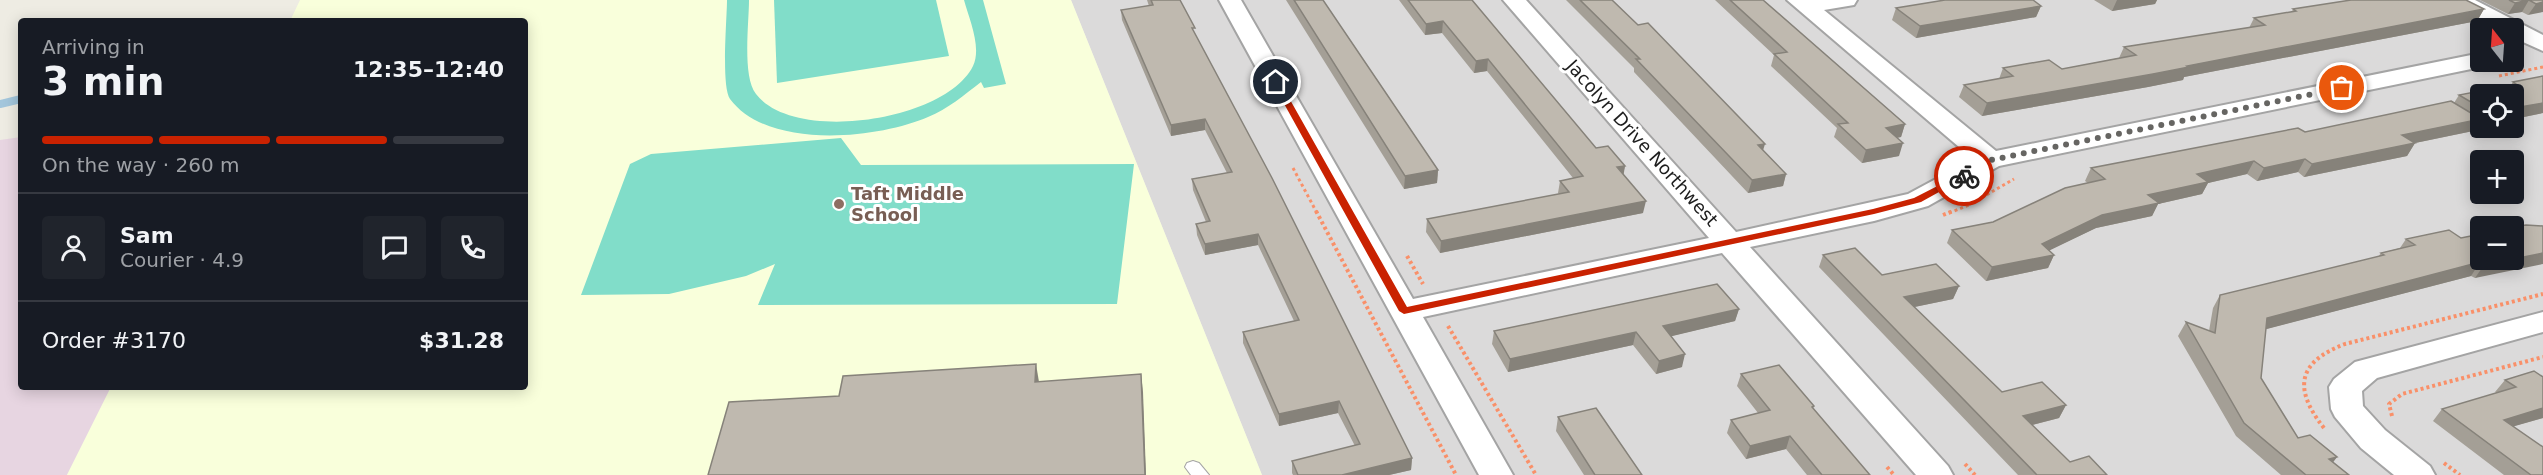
<!DOCTYPE html>
<meta charset="utf-8">
<style>
:root{--surface:#171b24;--page:#20242c;--text:#f1f3f6;--muted:#9ea1a6;--line:#363941;--accent:#c92201}
body{margin:0;font-family:"DejaVu Sans",sans-serif;background:var(--page);color:var(--text);height:100vh;display:flex;flex-direction:column;font-size:22px;white-space:nowrap}
*{box-sizing:border-box;margin:0}
p{font-size:20px;color:var(--muted)}
.icon{flex:none;width:33px;height:33px;fill:none;stroke:currentColor;stroke-width:2;stroke-linecap:round;stroke-linejoin:round}
.map{position:relative;flex:1;overflow:hidden}
.details{position:absolute;left:18px;top:18px;width:510px;height:372px;display:flex;flex-direction:column;background:var(--surface);border-radius:6px;box-shadow:0 3px 15px #0003}
.details>*{flex:none}
.needle{width:39px;rotate:343deg}
.tools{position:absolute;left:2470px;top:18px;display:grid;gap:12px}
.tools a{display:grid;place-items:center;width:54px;height:54px;border-radius:6px;background:var(--surface);box-shadow:0 3px 15px #0003;font-size:30px}
.pin{position:absolute;display:grid;place-items:center;width:51px;height:51px;color:#fff;margin:-26px;border:3px solid #fff;border-radius:50%;box-shadow:0 2px 6px #0007}
.courier{position:absolute;display:grid;place-items:center;width:60px;height:60px;margin:-30px;border:4px solid #c92201;border-radius:50%;background:#fff;color:#222;box-shadow:0 2px 8px #0007}
.headline em{font-style:normal;font-weight:700}
.headline div{display:flex;flex-direction:column-reverse}
.headline{display:flex;align-items:center;justify-content:space-between;height:102px;padding:0 24px}
h1{font-size:39px;font-weight:700;line-height:45px}
.bar{display:grid;grid-template-columns:repeat(4,1fr);gap:9px 6px;align-content:center;height:72px;padding:0 24px}
.bar i{height:8px;border-radius:4px;background:var(--line)}
.bar .selected{background:var(--accent)}
.bar p{grid-column:span 4}
.line{display:flex;align-items:center;gap:15px;padding:0 24px;border-top:2px solid var(--line)}
.line div{flex:1}
.round{display:grid;place-items:center;flex:none;width:63px;height:63px;border-radius:6px;background:var(--page)}
.map>svg:first-child{display:block}
</style>
<div class="map">
<svg width="2543" height="475" viewBox="0 0 2543 475">
<rect width="100%" height="100%" fill="#eeece3"/>
<path fill="#dbdada" fill-rule="evenodd" d="M1071,0h1472v475h-1281zM2481,28h33v34h-33zM2481,94h33v34h-33zM2481,160h33v34h-33zM2481,226h33v34h-33z"/>
<path fill="#e7d5e1" d="M21,137v250h90l-44,88h-67v-335z"/>
<path fill="#f9ffdb" d="M300,0h771l191,475h-1195l44,-88h414v-366h-235z"/>
<g fill="#81ddc9">
<path d="M727,0h22c0,23 -7,76 7,94 38,50 190,27 217,-28 9,-19 -4,-47 -9,-66h19l23,84 -22,4 -3,-6c-17,13 -33,27 -53,35 -51,22 -160,33 -198,-18 -9,-13 -3,-80 -3,-99z"/>
<path d="M774,0h162l13,56 -172,27z"/>
<path d="M841,138l20,27 273,-1 -17,140 -359,1 17,-41 -29,12 -77,18 -88,1 49,-131 21,-10z"/>
</g>
<g fill="none" stroke-linecap="round" stroke-linejoin="round">
<path stroke="#a3c6dc" stroke-width="8" d="M0,104l21,-5"/>
<defs>
<path id="service" d="M1193,461l6,2 10,12h-18l-6,-8 2,-4z"/>
<g id="minor">
<path d="M1219,0h22l172,299 296,-61 -206,-238h23l210,232 172,-38 65,-35 -186,-159h70l-3,5 -30,5 172,141 485,-98v9h11l-3,3 -8,2 -482,99 -71,40 -54,15 -124,26 198,219 5,9h-37l-194,-222 -299,64 90,158h-34z"/>
<path d="M2446,0h29l68,35v16l-29,-13v-10h-18l-47,-23z"/>
<path d="M2543,312v20l-166,46 -15,13 1,15 22,24 45,36 5,9h-41l-33,-27 -26,-31 -4,-8 -2,-22 5,-8 21,-17z"/>
</g>
</defs>
<use href="#service" stroke="#a4a4a4" stroke-width="2"/>
<use href="#minor" stroke="#a4a4a4" stroke-width="4"/>
<g stroke="#f99069" stroke-width="3" stroke-dasharray="3 3" stroke-linecap="butt">
<path d="M2499,76l44,-9"/>
<path d="M1293,168l24,45"/>
<path d="M1949,213l20,-8 45,-26"/>
</g>
<g stroke="#f99069" stroke-width="4" stroke-dasharray="3 3" stroke-linecap="butt">
<path d="M1316,211l140,264"/>
<path d="M1943,215l10,-4"/>
<path d="M1407,256l16,28"/>
<path d="M1448,326l88,149"/>
<path d="M2392,416l-3,-12 13,-10 141,-37"/>
<path d="M2324,428c-31,-39 -27,-66 21,-84l198,-50"/>
<path d="M2444,463l16,12"/>
<path d="M1965,464l10,11"/>
<path d="M1887,467l7,8"/>
</g>
<use href="#service" fill="#fff" fill-rule="evenodd"/>
<use href="#minor" fill="#fff" fill-rule="evenodd"/>
</g>
<g fill="#a49f96">
<path d="M1147,0h33l15,35 217,423 -1,12 -22,5h-96l-1,-2v-12l63,-15 -17,-33 -59,13 -36,-83v-11l51,-11 -36,-76 -53,10 -8,-20 -1,-11 10,-2 -13,-32 -1,-11 35,-6 -22,-43 -34,6 -49,-116 -1,-10 28,-4z"/>
<path d="M1286,0h37l115,170 -1,13 -33,6z"/>
<path d="M1399,0h73l124,148 29,18 -2,8 20,39 -203,40 -14,-21 1,-13 132,-25 -1,-1 2,-12 13,-3 -86,-107 -13,2 -32,-40 -17,2z"/>
<path d="M1566,0h46l174,174 -3,12 -35,7 -114,-121v-4z"/>
<path d="M1715,0h48l142,124 -4,13 -4,1 2,18 -37,7 -28,-26 3,-9 -66,-62 3,-11z"/>
<path d="M2094,0h63l-2,4 -43,7z"/>
<path d="M2480,0h63l-15,15 -6,-3 -14,2z"/>
<path d="M2041,6l-5,11 -120,21 -24,-18 4,-12z"/>
<path d="M2293,9h191l-7,12 -293,56 -1,3 -35,7 -166,29 -23,-19 5,-12 35,-6 4,-11 59,1 57,-11 5,-11 125,-19 5,-10 38,-6z"/>
<path d="M2543,76v37l-29,6v-25h-33v31l-2,-1 -6,7 -58,12 -8,13 -103,21 -6,-5 -41,9 -10,-7 -39,9 -6,11 -44,10 -6,12 -56,12 -47,22 5,5 -6,13 -62,13 -39,-38 5,-13 41,-8 95,-39 -3,-2 6,-13 214,-36 149,-29 5,-8 52,-10 2,-3z"/>
<path d="M2461,238l53,22 -39,18 -4,-2 -205,53 -5,49 37,60 39,19 -4,5 16,13h-68l-45,-39 -58,-100 8,-14 23,9 4,-23 7,-13 158,-38 3,-4 19,-5 6,-9z"/>
<path d="M1823,255l59,20 77,11 -6,13 -39,8 88,85 64,13 -7,13 -27,7 38,37 37,13h-89l-199,-208z"/>
<path d="M1739,309l-4,12 -64,15 11,31 -26,7 -23,-29 -125,27 -16,-28 2,-13z"/>
<path d="M2534,371l9,47 -29,8 29,49h-39l-71,-54 9,-12 55,-16 -2,-1 10,-12z"/>
<path d="M1741,374l73,32 -1,3 57,66h-63l-21,-26 -40,10 -19,-26 4,-13 27,-7 -21,-27z"/>
<path d="M1558,417l84,58h-58l-28,-44z"/>
</g>
<g fill="#86827a">
<path d="M2117,0h40l-2,4 -43,7z"/>
<path d="M2529,0l-7,12 -14,2 7,-11z"/>
<path d="M2543,2v10l-15,3 8,-11z"/>
<path d="M2041,6l-5,11 -120,21 4,-12z"/>
<path d="M2484,9l-7,12 -293,56 -1,3 -35,7 -166,29 5,-13z"/>
<path d="M1443,21l-1,12 -17,2 1,-11z"/>
<path d="M1488,59l-1,12 -13,2 2,-12z"/>
<path d="M2543,103v10l-29,6v-11z"/>
<path d="M1205,119v11l-34,6v-11z"/>
<path d="M2481,119l-8,12 -58,12 -8,13 -103,21 8,-13 90,-29z"/>
<path d="M1905,124l-4,13 -19,3 4,-12z"/>
<path d="M1903,143l-4,13 -37,7 4,-13z"/>
<path d="M1765,144l-4,13 -3,-12z"/>
<path d="M2305,159l-7,13 -41,9 7,-13z"/>
<path d="M2254,161l-7,13 -39,9 -6,11 -44,10 -6,12 -56,12 -60,29 6,-13 60,-29 46,-20 49,-21z"/>
<path d="M1625,166l-2,12 -6,-11z"/>
<path d="M1438,170l-1,13 -33,6 1,-13z"/>
<path d="M1786,174l-3,12 -35,7 4,-13z"/>
<path d="M1646,201l-3,12 -203,40 1,-12z"/>
<path d="M1258,234v11l-53,10v-11z"/>
<path d="M2543,253v11l-68,14 9,-13z"/>
<path d="M2054,255l-6,13 -62,13 6,-14z"/>
<path d="M2480,262l-9,14 -212,55 8,-13z"/>
<path d="M1959,286l-6,13 -53,11 4,-13z"/>
<path d="M1739,309l-4,12 -75,18 3,-13z"/>
<path d="M1636,332l-3,13 -125,27 2,-13z"/>
<path d="M1685,354l-3,13 -26,7 3,-13z"/>
<path d="M1036,364l3,18h-4z"/>
<path d="M1141,374l2,18 3,83h-1z"/>
<path d="M1339,401l-1,12 -59,13v-12z"/>
<path d="M2066,405l-7,13 -42,11 6,-13z"/>
<path d="M2543,408v10l-49,14 10,-12z"/>
<path d="M1790,436l-4,13 -40,10 4,-13z"/>
<path d="M2337,457l-10,13 2,-11z"/>
<path d="M1412,458l-1,12 -22,5h-47z"/>
</g>
<g fill="#bfb9af" stroke="#86827a" stroke-width="1.5">
<path d="M1151,0h29l15,28h-3l80,150 140,280 -70,17h-44l-6,-14 68,-17 -21,-43 -60,13 -36,-82 56,-12 -41,-86 -53,10 -9,-20 14,-3 -18,-42 40,-7 -27,-53 -34,6 -50,-115 32,-5z"/>
<path d="M1294,0h29l115,170 -33,6z"/>
<path d="M1408,0h64l124,148 12,-2 17,20 -8,1 29,34 -205,40 -14,-22 142,-27 -9,-11 23,-5 -95,-117 -12,2 -33,-40 -17,3z"/>
<path d="M1580,0h32l26,25 10,-2 117,121 -7,1 28,29 -34,6 -116,-121h4z"/>
<path d="M1730,0h33l142,124 -19,4 17,15 -37,7 -28,-26 10,-1 -74,-69 13,-2z"/>
<path d="M1945,0h88l8,6 -121,20 -24,-18z"/>
<path d="M2351,0h115l18,9 -297,57 2,1 -36,7 -166,29 -23,-18 49,-9 -10,-8 46,-8 13,9 74,-14 -12,-8 141,-22 -11,-7 42,-7 -3,-2z"/>
<path d="M2509,0h34v2l-7,2 -7,-4 -14,3z"/>
<path d="M2543,76v27l-29,5v-14h-33v14l-22,-13 57,-11 -3,-2z"/>
<path d="M2451,101l30,18 -79,16 13,8 -103,21 -7,-5 -41,9 -10,-7 -57,13 11,8 -60,13 11,8 -57,12 -60,29 12,11 -62,12 -40,-37 41,-8 72,-34 40,-9 -14,-11 207,-40 7,4z"/>
<path d="M2526,225l17,1v27l-29,6v-32z"/>
<path d="M2449,230l12,8 20,-4v26h30l-27,5 -4,-3 -213,56 -6,60 37,60 12,-3 27,22 -8,2 20,16h-43l-62,-52 -58,-101 29,11 5,-38 164,-40 -3,-2 34,-8 -9,-6z"/>
<path d="M1855,248l27,27 54,-11 23,22 -55,11 98,95 40,-10 24,23 -43,11 47,46 19,-6 18,19h-70l-214,-220z"/>
<path d="M1717,284l22,25 -76,17 22,28 -26,7 -23,-29 -126,27 -16,-28z"/>
<path d="M1036,364l-1,18 106,-8 4,101h-437l21,-73 110,-6 4,-20z"/>
<path d="M1779,365l35,41 -2,1 58,68h-48l-32,-39 -40,10 -19,-26 39,-10 -29,-36z"/>
<path d="M2534,371l9,6v31l-39,12 39,27v28h-12l-89,-66 74,-22 -11,-7z"/>
<path d="M1596,408l46,67h-47l-37,-58z"/>
</g>
<path fill="#c92201" d="M1276,80l4,2 127,225 466,-98 41,-11 47,-24 7,2 -47,26 -47,12 -470,100 -5,-3 -127,-229z"/>
<g fill="none" stroke-linecap="round" stroke-linejoin="round">
<path stroke="#666562" stroke-width="6" stroke-dasharray="0 10.8" d="M1964,176l27,-16 351,-72"/>
</g>
<circle fill="#8d6e63" stroke="#fff" stroke-width="2" cx="839" cy="204" r="6"/>
<g text-anchor="middle" stroke-width="6" stroke-linejoin="round" paint-order="stroke">
<g font-size="18" fill="#1d1d1d" stroke="#fff">
<text transform="translate(1642 143) rotate(48)" y="6">Jacolyn Drive Northwest</text>
</g>
<g font-size="18" font-weight="bold" fill="#785e54" stroke="#fff" text-anchor="start">
<text x="851" y="200">Taft Middle<tspan x="851" dy="21">School</tspan></text>
</g>
</g>
</svg>
<div class="tools">
<a><svg class="needle" viewBox="-14 -14 28 28"><path d="M0-13l5 13h-10z" fill="#e53935"/><path d="M0 13l5-13h-10z" fill="#9ea1a6"/></svg></a>
<a><svg class="icon" aria-label="locate" viewBox="0 0 24 24"><circle cx="12" cy="12" r="6"/><path d="M12 2v4M12 18v4M2 12h4M18 12h4"/></svg></a>
<a>+</a>
<a>−</a>
</div>
<div class="pin" style="left:2342px;top:88px;background:#ea580c"><svg class="icon" aria-label="bag" viewBox="0 0 24 24"><path d="M5 8h14l-1 12H6zM9 8a3 3 0 0 1 6 0"/></svg></div>
<div class="pin" style="left:1276px;top:82px;background:#1f2937"><svg class="icon" aria-label="home" viewBox="0 0 24 24"><path d="M3 11l9-7 9 7M6 9v11h12V9"/></svg></div>
<div class="courier" style="left:1964px;top:176px"><svg class="icon" aria-label="bike" viewBox="0 0 24 24"><circle cx="6" cy="16" r="4"/><circle cx="18" cy="16" r="4"/><path d="M6 16l4-8h5l3 8M10 8l3 8H6M13 5h3"/></svg></div>
<section class="details">
<div class="headline"><div><h1>3 min</h1><p>Arriving in</p></div><em>12:35–12:40</em></div>
<div class="bar"><i class="selected"></i><i class="selected"></i><i class="selected"></i><i></i><p>On the way · 260 m</p></div>
<div class="line" style="height:108px"><a class="round"><svg class="icon" aria-label="person" viewBox="0 0 24 24"><circle cx="12" cy="8" r="4"/><path d="M4 21q1-7 8-7t8 7"/></svg></a><div><b>Sam</b><p>Courier · 4.9</p></div><a class="round"><svg class="icon" aria-label="chat" viewBox="0 0 24 24"><path d="M4 5h16v11H9l-5 4z"/></svg></a><a class="round"><svg class="icon" aria-label="phone" viewBox="0 0 24 24"><path d="M5 4h4l2 5-3 2q2 4 5 5l2-3 5 2v4C11 20 4 13 5 4z"/></svg></a></div>
<div class="line" style="height:78px"><div>Order #3170</div><b>$31.28</b></div>
</section>
</div>
